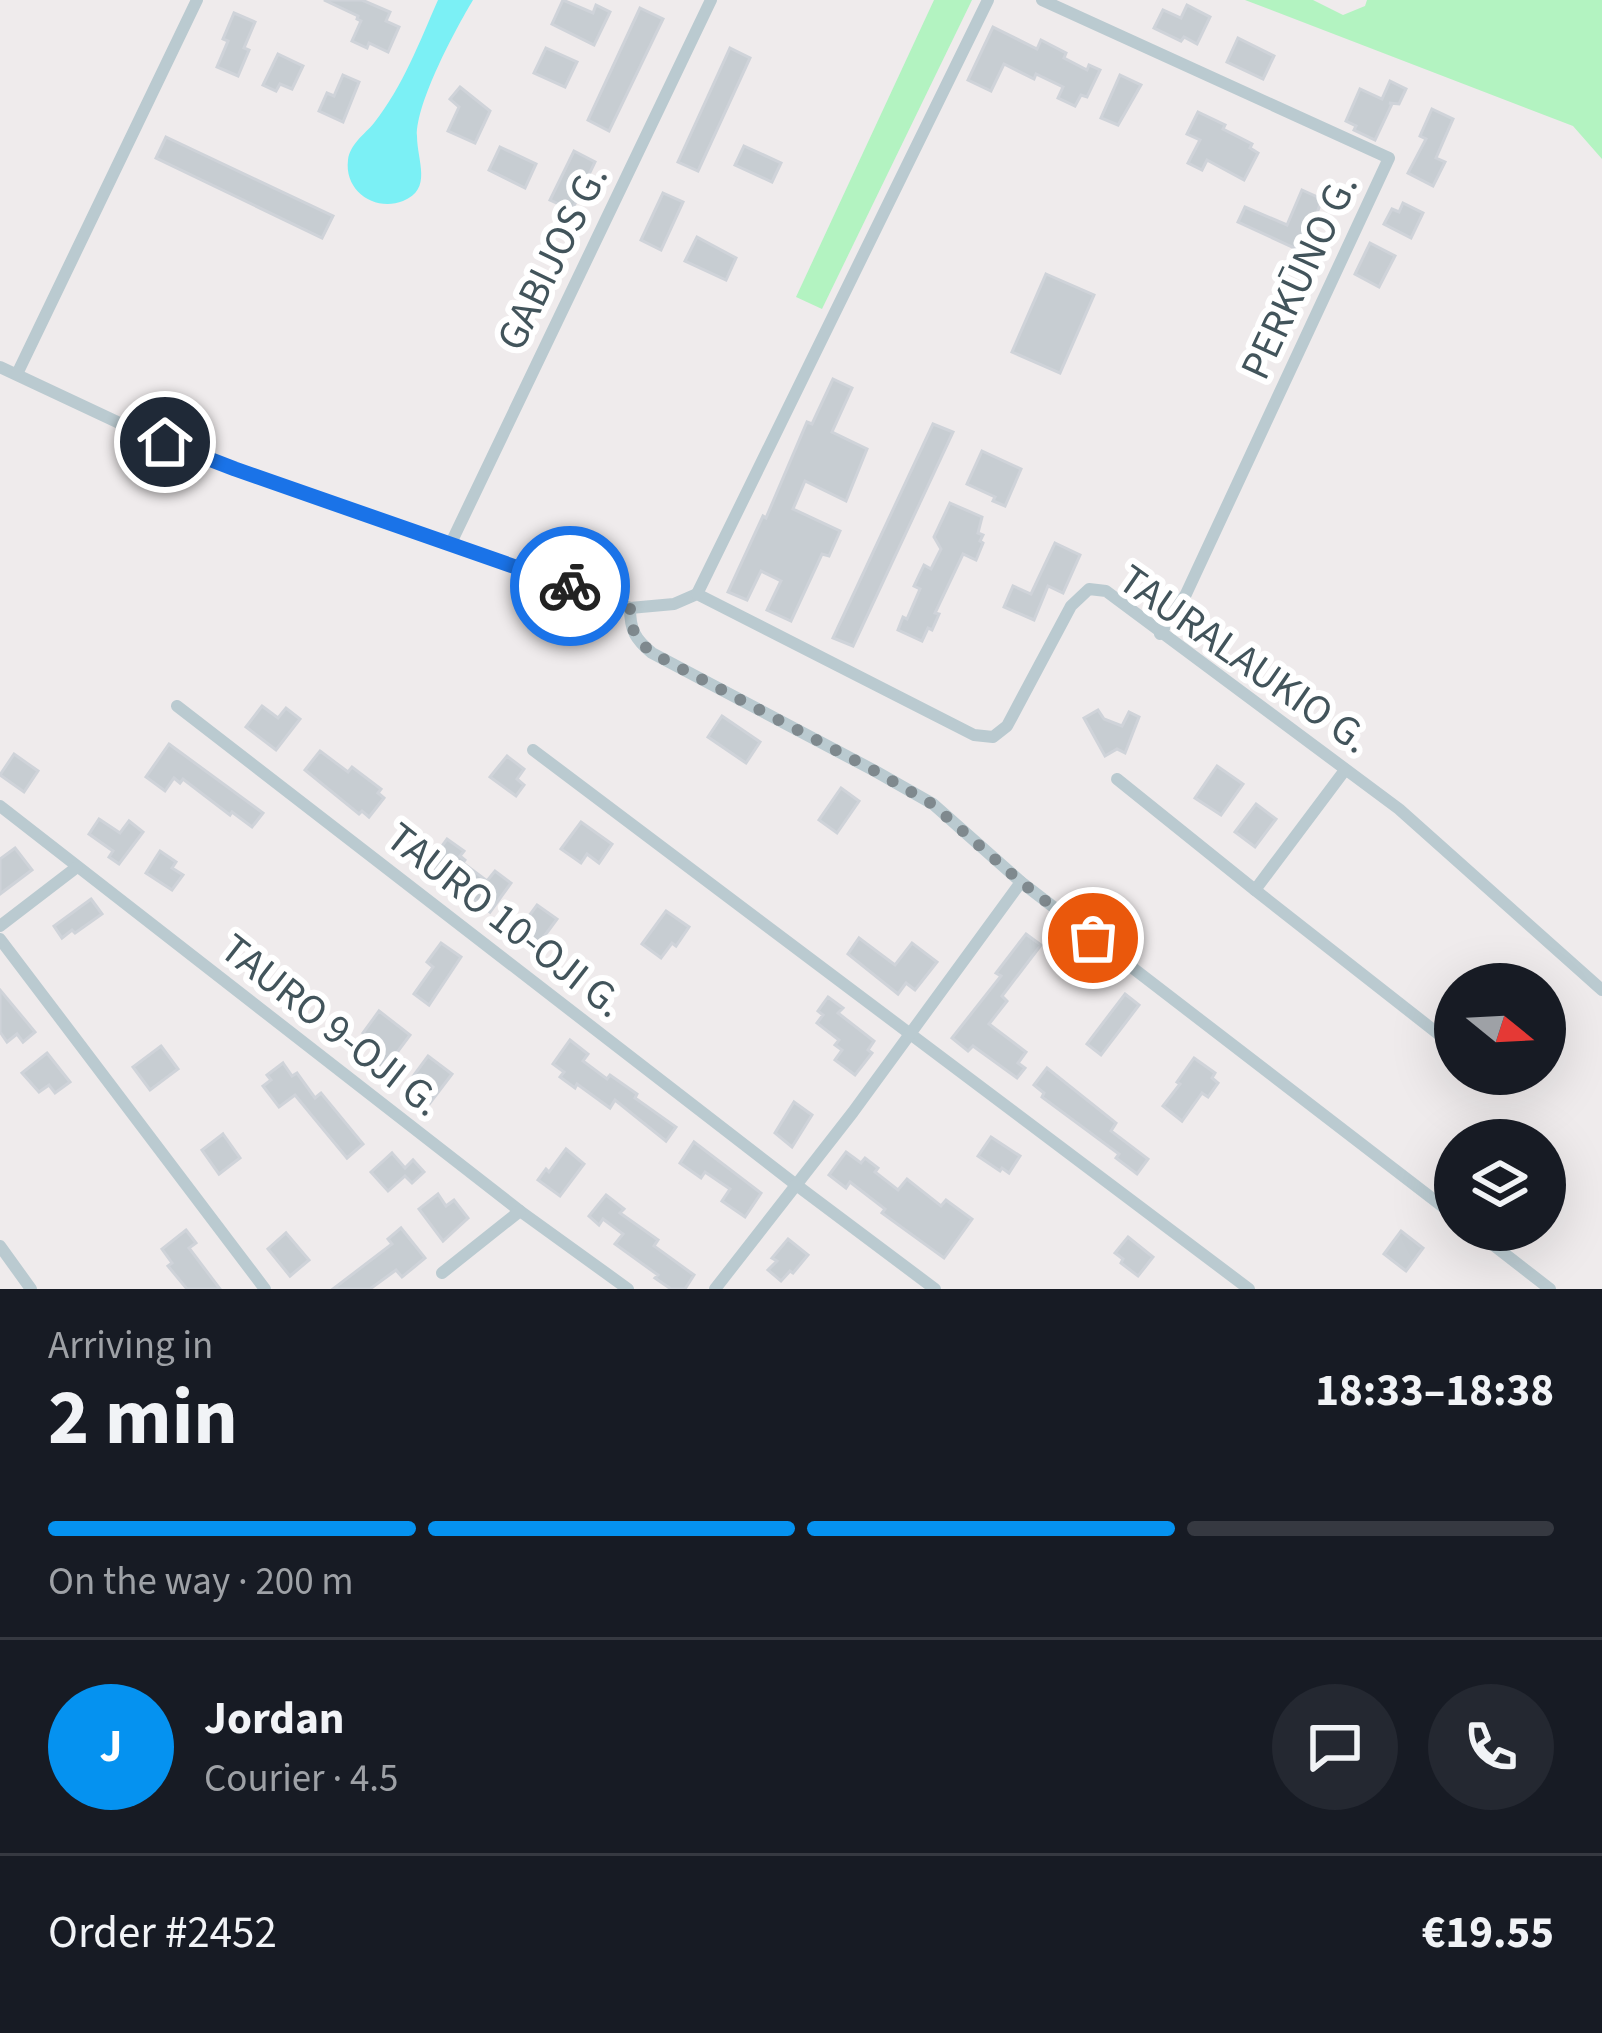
<!DOCTYPE html>
<meta charset="utf-8">
<style>
:root{--surface:#171b24;--page:#242831;--text:#f1f3f6;--muted:#9ea1a6;--line:#363941;--accent:#0592f0}
body{margin:0;font-family:"Source Sans 3",sans-serif;background:var(--page);color:var(--text);height:100vh;display:flex;flex-direction:column;font-size:45px;white-space:nowrap}
*{box-sizing:border-box;margin:0}
p{font-size:39px;color:var(--muted)}
.icon{flex:none;width:66px;height:66px;fill:none;stroke:currentColor;stroke-width:2;stroke-linecap:round;stroke-linejoin:round}
.map{position:relative;height:1289px;overflow:hidden}
.side{display:flex;flex-direction:column;background:var(--surface);flex:1}
.side>*{flex:none}
.needle{width:78px;rotate:108deg}
.controls{position:absolute;left:1434px;top:963px;display:grid;gap:24px}
.controls a{display:grid;place-items:center;width:132px;height:132px;border-radius:50%;background:var(--surface);box-shadow:0 12px 48px #0002;font-size:60px}
.pin{position:absolute;display:grid;place-items:center;width:102px;height:102px;color:#fff;margin:-51px;border:6px solid #fff;border-radius:50%;box-shadow:0 3px 12px #0007}
.courier{position:absolute;display:grid;place-items:center;width:120px;height:120px;margin:-60px;border:9px solid #1a73e8;border-radius:50%;background:#fff;color:#222;box-shadow:0 3px 15px #0007}
.overview em{font-style:normal;font-weight:700}
.overview div{display:flex;flex-direction:column-reverse}
.overview{display:flex;align-items:center;justify-content:space-between;height:204px;padding:0 48px}
h1{font-size:78px;font-weight:700;line-height:90px}
.bar{display:grid;grid-template-columns:repeat(4,1fr);gap:18px 12px;align-content:center;height:144px;padding:0 48px}
.bar i{height:15px;border-radius:9px;background:var(--line)}
.bar .active{background:var(--accent)}
.bar p{grid-column:span 4}
.line{display:flex;align-items:center;gap:30px;padding:0 48px;border-top:3px solid var(--line)}
.line div{flex:1}
.round{display:grid;place-items:center;flex:none;width:126px;height:126px;border-radius:63px;background:var(--page)}
.map>svg:first-child{display:block}
</style>
<div class="map">
<svg width="1602" height="1289" viewBox="0 0 1602 1289">
<rect width="100%" height="100%" fill="#efebec"/>
<g fill="#b3f3c1">
<path d="M934,0h38l-150,309 -26,-12z"/>
<path d="M1245,0h68l30,15 22,-9 2,-6h235v159l-29,-33z"/>
</g>
<path fill="#7bf0f5" d="M438,0h35c-18,30 -57,103 -56,136 0,25 16,53 -14,65 -27,11 -59,-9 -55,-41 2,-16 16,-25 26,-37 29,-37 45,-80 64,-123z"/>
<g fill="#c7cdd2" stroke="#cfd3d9" stroke-width="3">
<path d="M324,0h38l28,12 -4,9 13,6 -11,25 -19,-9 -2,5 -15,-7 9,-20 -4,-2 1,-3z"/>
<path d="M563,0l30,13 3,-8 14,7 -16,33 -42,-21z"/>
<path d="M1187,5l23,12 -13,27 -13,-7 -3,4 -27,-13 9,-18 18,8z"/>
<path d="M640,8l23,11 -54,112 -21,-11z"/>
<path d="M234,13l21,9 -11,26 5,2 -11,26 -21,-9 11,-26 -5,-2z"/>
<path d="M993,27l44,22 4,-9 25,13 -2,5 23,12 2,-5 11,5 -13,27 -6,-2 -6,11 -17,-8 5,-11 -27,-13 -2,5 -30,-15 -13,27 -23,-11z"/>
<path d="M1238,38l36,18 -11,23 -36,-17z"/>
<path d="M546,48l31,14 -12,25 -31,-14z"/>
<path d="M730,48l20,10 -52,113 -20,-9z"/>
<path d="M278,54l25,12 -11,23 -12,-5 -4,7 -13,-6z"/>
<path d="M343,75l16,7 -16,40 -24,-11 8,-18 7,3z"/>
<path d="M1120,75l21,10 -23,40 -17,-7z"/>
<path d="M1390,81l16,8 -7,15 -10,-1 3,1 -17,36 -21,-10 2,-4 -10,-5 14,-32 22,10z"/>
<path d="M460,87l30,24 -15,32 -27,-12 11,-24 -9,-8z"/>
<path d="M1432,109l21,10 -17,39 9,4 -12,24 -25,-13 18,-34 -6,-3z"/>
<path d="M1198,112l27,13 -2,4 29,15 -2,4 8,5 -14,27 -37,-20 -5,10 -14,-7 12,-23 -13,-6z"/>
<path d="M166,137l167,79 -11,22 -166,-80z"/>
<path d="M744,146l37,17 -9,19 -37,-17z"/>
<path d="M500,147l36,17 -11,24 -36,-18z"/>
<path d="M574,151l21,11 -23,48 -22,-10z"/>
<path d="M1302,190l20,9 -19,53 -65,-30 7,-15 42,18z"/>
<path d="M663,193l20,9 -22,48 -20,-10z"/>
<path d="M1403,203l20,10 -12,25 -27,-14 8,-15 7,3z"/>
<path d="M697,237l39,21 -10,22 -41,-19z"/>
<path d="M1370,243l25,13 -16,31 -24,-13z"/>
<path d="M1046,274l48,21 -34,78 -48,-21z"/>
<path d="M833,379l19,9 -20,44 35,17 -21,52 -41,-20 -12,28 47,22 -11,25 -7,-2 -31,67 -24,-11 14,-29 -20,-10 -14,29 -19,-8 35,-76 3,2 41,-96 5,2z"/>
<path d="M933,424l20,8 -100,214 -20,-8z"/>
<path d="M982,451l39,18 -16,37 -12,-5 2,-4 -28,-13z"/>
<path d="M950,503l32,14 -4,16 5,2 -3,6 3,2 -7,17 -13,-6 -28,59 4,1 -7,16 -4,-2 -6,13 -24,-11 5,-13 4,2 13,-30 -6,-3 10,-21 7,4 10,-20 -7,-12z"/>
<path d="M1055,543l25,12 -17,38 -15,-7 -14,34 -30,-13 9,-21 18,8z"/>
<path d="M262,706l16,12 8,-10 14,11 -24,31 -30,-23z"/>
<path d="M1098,710l6,9 18,7 7,-14 10,5 -14,36 -8,-4 -12,7 -21,-38z"/>
<path d="M722,716l38,26 -14,21 -38,-26z"/>
<path d="M169,744l94,69 -11,14 -20,-15 -2,3 -47,-36 -3,4 -6,-5 -9,13 -19,-14z"/>
<path d="M320,751l28,21 4,-5 29,22 -3,4 6,5 -15,19 -7,-6 -3,3 -54,-44z"/>
<path d="M14,754l24,17 -14,21 -24,-17z"/>
<path d="M507,756l17,13 -7,10 7,6 -8,11 -26,-19z"/>
<path d="M1217,766l26,18 -22,31 -26,-17z"/>
<path d="M841,788l18,13 -22,32 -18,-13z"/>
<path d="M1256,804l20,15 -21,28 -20,-15z"/>
<path d="M99,819l21,14 9,-12 14,11 -24,32 -10,-7 4,-6 -24,-17z"/>
<path d="M581,822l31,22 -13,19 -12,-9 -6,9 -20,-14z"/>
<path d="M447,839l17,12 -4,5 5,4 -2,3 24,18 8,-10 16,12 -21,29 -61,-48z"/>
<path d="M15,848l17,22 -32,24v-35z"/>
<path d="M160,851l16,11 -4,6 11,7 -11,15 -26,-17z"/>
<path d="M91,899l11,15 -27,19 -3,-3 -10,8 -8,-12z"/>
<path d="M537,905l20,14 -23,31 -19,-15z"/>
<path d="M666,911l23,16 -13,19 -4,-3 -11,15 -19,-14z"/>
<path d="M1026,934l15,11 -39,51 5,5 -18,23 37,28 -8,11 7,5 -8,10 -44,-32 -5,5 -16,-13 49,-62 -5,-3z"/>
<path d="M859,938l36,27 17,-22 25,19 -22,28 -9,-7 -8,11 -50,-40z"/>
<path d="M441,943l20,14 -32,48 -15,-11 19,-27 -6,-5z"/>
<path d="M0,990l35,42 -12,10 -6,-8 -10,8 -7,-10z"/>
<path d="M1125,994l14,11 -38,50 -14,-11z"/>
<path d="M828,997l15,11 -5,5 36,28 -6,9 4,3 -17,22 -20,-15 7,-10 -7,-5 4,-5 -22,-17 6,-8 -5,-4z"/>
<path d="M379,1011l31,24 -29,39 -13,-9 14,-18 -19,-14z"/>
<path d="M570,1040l18,14 -5,7 24,18 3,-4 27,19 -2,4 41,29 -10,14 -51,-41 -5,8 -33,-24 -2,4 -15,-11 4,-5 -11,-8z"/>
<path d="M161,1046l17,23 -28,21 -17,-23z"/>
<path d="M47,1053l23,29 -15,11 -6,-8 -10,7 -17,-19z"/>
<path d="M428,1056l24,18 -22,29 -24,-17z"/>
<path d="M1194,1058l21,15 -3,5 6,5 -10,14 -6,-4 -20,28 -19,-15 17,-22 -3,-2z"/>
<path d="M283,1063l9,13 5,-3 18,25 6,-5 42,51 -16,14 -52,-63 -16,12 -16,-21 8,-6 -4,-5z"/>
<path d="M1047,1068l69,55 -5,8 37,28 -11,15 -21,-16 3,-4 -77,-57 2,-4 -10,-8z"/>
<path d="M794,1102l18,13 -20,32 -17,-14z"/>
<path d="M223,1134l17,24 -21,16 -17,-24z"/>
<path d="M991,1137l29,19 -11,17 -7,-5 -2,3 -22,-15z"/>
<path d="M694,1142l67,51 -16,24 -23,-16 8,-12 -25,-17 -4,6 -21,-15z"/>
<path d="M566,1149l18,15 -24,32 -22,-16 8,-11 3,3z"/>
<path d="M846,1152l15,11 4,-5 13,10 -3,4 23,18 9,-11 34,27 5,-6 26,19 -28,39 -62,-45 3,-4 -35,-27 -4,6 -17,-13z"/>
<path d="M392,1153l13,15 8,-8 11,12 -12,11 -7,-7 -17,15 -17,-19z"/>
<path d="M438,1194l8,12 8,-6 14,18 -25,23 -24,-32z"/>
<path d="M606,1195l18,14 -4,4 38,27 -4,6 40,29 -9,14h-14l-16,-11 3,-3 -43,-31 8,-10 -20,-15 -4,6 -10,-9z"/>
<path d="M401,1228l24,30 -23,19 -6,-7 -26,19h-37l59,-45 -4,-5z"/>
<path d="M186,1230l10,13 -7,5 31,41h-33l-19,-23 4,-3 -10,-14z"/>
<path d="M1401,1231l22,17 -17,23 -22,-17z"/>
<path d="M286,1233l23,27 -19,16 -22,-27z"/>
<path d="M1128,1237l25,20 -15,19 -17,-13 2,-4 -8,-6z"/>
<path d="M788,1239l20,16 -15,18 -3,-2 -9,10 -13,-11 9,-9 -5,-3z"/>
</g>
<g fill="none" stroke-linecap="round" stroke-linejoin="round">
<g stroke="#bacad0" stroke-width="12">
<path d="M1042,0l347,158 -203,436 -26,40"/>
<path d="M0,367l130,61 105,41 395,139 44,-4 23,-10 277,141 19,2 14,-11 64,-120 18,-17 17,2 293,218 203,181"/>
<path d="M17,374l180,-374"/>
<path d="M451,543l260,-543"/>
<path d="M697,594l291,-594"/>
<path d="M630,608c0,22 5,31 22,45l223,118 58,33 88,78 434,334"/>
<path d="M177,706l618,478 140,105"/>
<path d="M533,750l716,539"/>
<path d="M1345,770l-90,120 200,157"/>
<path d="M1117,779l138,111"/>
<path d="M0,806l520,405 108,78"/>
<path d="M0,926l77,-59"/>
<path d="M0,939l265,350"/>
<path d="M1474,1230l76,59"/>
<path d="M0,1246l31,43"/>
<path d="M442,1273l78,-62"/>
<path d="M715,1289l138,-177 168,-230"/>
</g>
</g>
<g fill="none" stroke-linecap="round" stroke-linejoin="round">
<path stroke="#7f898e" stroke-width="12" stroke-dasharray="0 21.6" d="M570,586l60,22c0,22 6,31 22,45l223,118 57,33 89,78 72,56"/>
<path stroke="#1a73e8" stroke-width="15" d="M165,442l70,27 335,117"/>
</g>
<g text-anchor="middle" stroke-width="12" stroke-linejoin="round" paint-order="stroke">
<g font-size="42" fill="#42545b" stroke="#fff">
<text transform="translate(551 257) rotate(-64)" y="15">GABIJOS G.</text>
<text transform="translate(1298 276) rotate(-65)" y="15">PERKŪNO G.</text>
<text transform="translate(1245 658) rotate(35)" y="15">TAURALAUKIO G.</text>
<text transform="translate(506 919) rotate(38)" y="15">TAURO 10-OJI G.</text>
<text transform="translate(332 1024) rotate(38)" y="15">TAURO 9-OJI G.</text>
</g>
</g>
</svg>
<div class="controls">
<a><svg class="needle" viewBox="-14 -14 28 28"><path d="M0-13l5 13h-10z" fill="#e53935"/><path d="M0 13l5-13h-10z" fill="#9ea1a6"/></svg></a>
<a><svg class="icon" aria-label="layers" viewBox="0 0 24 24"><path d="M12 4l9 5-9 5-9-5zM3 14l9 5 9-5"/></svg></a>
</div>
<div class="pin" style="left:1093px;top:938px;background:#ea580c"><svg class="icon" aria-label="bag" viewBox="0 0 24 24"><path d="M5 8h14l-1 12H6zM9 8a3 3 0 0 1 6 0"/></svg></div>
<div class="pin" style="left:165px;top:442px;background:#1f2937"><svg class="icon" aria-label="home" viewBox="0 0 24 24"><path d="M3 11l9-7 9 7M6 9v11h12V9"/></svg></div>
<div class="courier" style="left:570px;top:586px"><svg class="icon" aria-label="bike" viewBox="0 0 24 24"><circle cx="6" cy="16" r="4"/><circle cx="18" cy="16" r="4"/><path d="M6 16l4-8h5l3 8M10 8l3 8H6M13 5h3"/></svg></div>
</div>
<section class="side">
<div class="overview"><div><h1>2 min</h1><p>Arriving in</p></div><em>18:33–18:38</em></div>
<div class="bar"><i class="active"></i><i class="active"></i><i class="active"></i><i></i><p>On the way · 200 m</p></div>
<div class="line" style="height:216px"><b class="round" style="background:var(--accent);color:#fff">J</b><div><b>Jordan</b><p>Courier · 4.5</p></div><a class="round"><svg class="icon" aria-label="chat" viewBox="0 0 24 24"><path d="M4 5h16v11H9l-5 4z"/></svg></a><a class="round"><svg class="icon" aria-label="phone" viewBox="0 0 24 24"><path d="M5 4h4l2 5-3 2q2 4 5 5l2-3 5 2v4C11 20 4 13 5 4z"/></svg></a></div>
<div class="line" style="height:156px"><div>Order #2452</div><b>€19.55</b></div>
</section>
